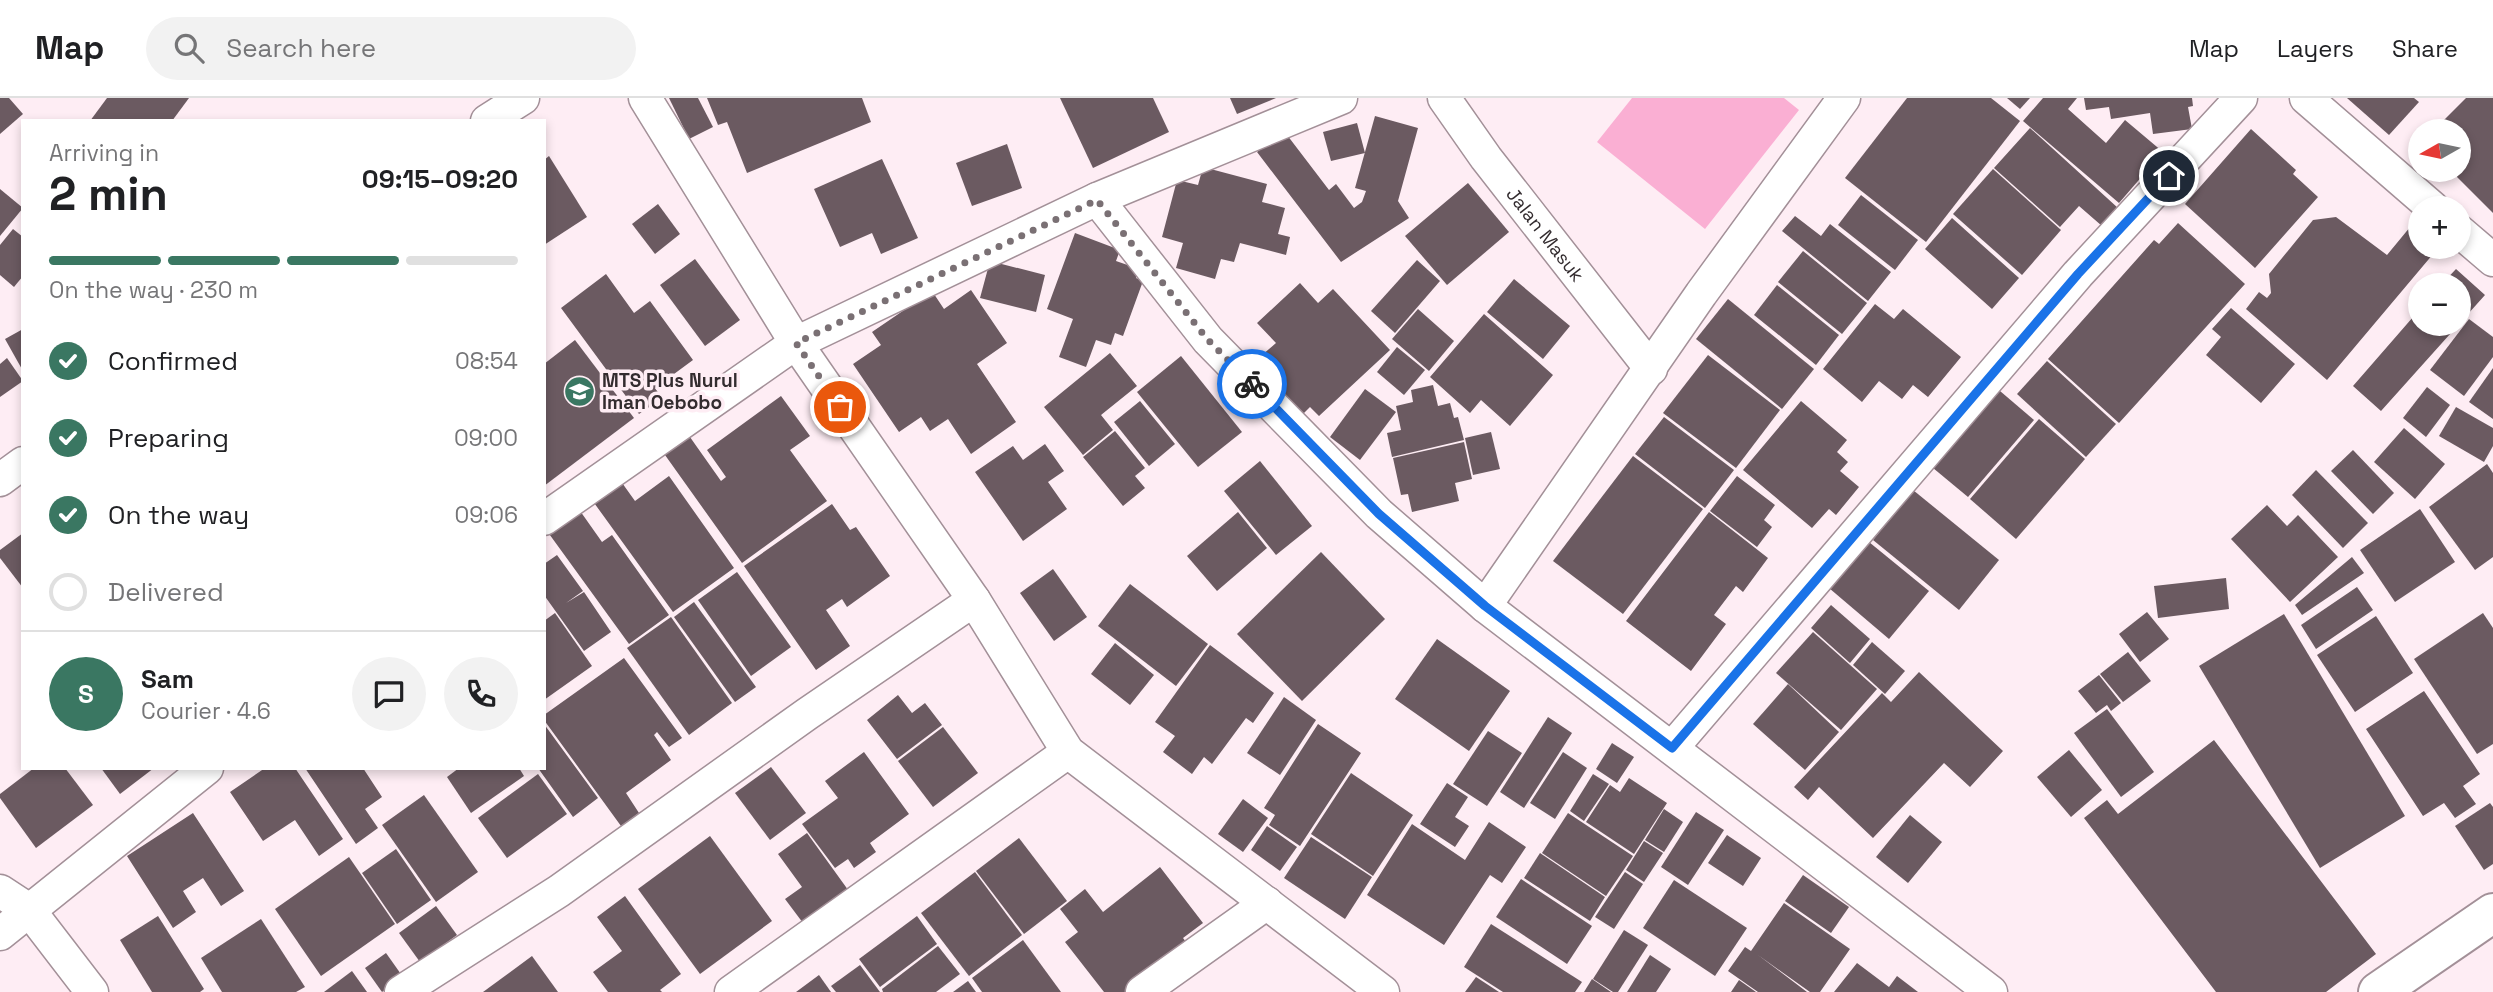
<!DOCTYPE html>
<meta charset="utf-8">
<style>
:root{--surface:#fff;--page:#f2f2f2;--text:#202124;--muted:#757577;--line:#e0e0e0;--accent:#3a7762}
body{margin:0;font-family:"Space Grotesk",sans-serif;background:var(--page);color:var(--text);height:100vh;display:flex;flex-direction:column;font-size:26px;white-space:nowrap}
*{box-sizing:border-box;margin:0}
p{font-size:23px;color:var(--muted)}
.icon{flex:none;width:38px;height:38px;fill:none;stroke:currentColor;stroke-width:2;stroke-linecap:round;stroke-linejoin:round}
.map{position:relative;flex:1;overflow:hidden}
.details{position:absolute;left:21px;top:21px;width:525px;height:651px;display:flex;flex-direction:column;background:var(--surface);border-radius:0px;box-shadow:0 4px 10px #0003}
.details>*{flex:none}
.needle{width:46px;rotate:261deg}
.buttons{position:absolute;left:2408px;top:21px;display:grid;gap:14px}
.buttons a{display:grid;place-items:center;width:63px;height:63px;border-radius:50%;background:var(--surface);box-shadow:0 4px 10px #0003;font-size:35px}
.pin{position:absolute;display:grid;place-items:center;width:60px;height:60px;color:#fff;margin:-30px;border:4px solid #fff;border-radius:50%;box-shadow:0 2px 7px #0007}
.courier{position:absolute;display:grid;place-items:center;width:70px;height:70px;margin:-35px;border:5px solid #1a73e8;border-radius:50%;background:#fff;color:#222;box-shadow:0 2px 9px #0007}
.headline em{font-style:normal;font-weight:700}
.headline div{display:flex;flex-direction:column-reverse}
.headline{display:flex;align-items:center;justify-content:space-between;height:119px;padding:0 28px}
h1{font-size:46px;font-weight:700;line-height:52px}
.bar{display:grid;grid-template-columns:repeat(4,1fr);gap:10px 7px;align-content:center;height:84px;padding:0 28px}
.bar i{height:9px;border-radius:5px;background:var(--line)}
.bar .active{background:var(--accent)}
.bar p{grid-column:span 4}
.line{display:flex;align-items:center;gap:18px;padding:0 28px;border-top:2px solid var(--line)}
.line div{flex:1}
.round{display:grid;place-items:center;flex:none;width:74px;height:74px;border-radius:37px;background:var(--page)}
ol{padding:0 28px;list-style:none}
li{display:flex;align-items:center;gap:21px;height:77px}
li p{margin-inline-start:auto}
li .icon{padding:7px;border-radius:50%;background:var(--accent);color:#fff;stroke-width:4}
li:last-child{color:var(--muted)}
li i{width:38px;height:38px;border:4px solid var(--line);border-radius:50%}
header{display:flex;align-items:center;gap:42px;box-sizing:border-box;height:98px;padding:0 35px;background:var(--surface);border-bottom:2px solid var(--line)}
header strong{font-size:33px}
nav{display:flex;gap:38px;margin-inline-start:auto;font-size:24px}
.search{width:490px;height:63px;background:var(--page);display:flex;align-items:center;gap:18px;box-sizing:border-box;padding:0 24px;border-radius:38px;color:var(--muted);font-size:26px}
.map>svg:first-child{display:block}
</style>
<header>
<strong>Map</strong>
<div class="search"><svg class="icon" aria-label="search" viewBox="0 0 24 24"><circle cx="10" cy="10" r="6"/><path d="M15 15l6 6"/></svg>Search here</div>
<nav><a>Map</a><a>Layers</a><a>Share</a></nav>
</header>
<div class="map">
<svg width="2493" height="894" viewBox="0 0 2493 894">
<rect width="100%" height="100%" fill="#feedf4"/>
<path fill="#faafd3" d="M1632,0h152l15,12 -94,119 -108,-87z"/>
<g fill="#6b5a61">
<path d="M0,0h9l14,16 -23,20z"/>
<path d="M107,0h82l-17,23h-82z"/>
<path d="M669,0h29l15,29 -24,12z"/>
<path d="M707,0h155l9,24 -124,51 -20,-51 -9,3z"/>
<path d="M1060,0h93l16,34 -76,36z"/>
<path d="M1230,0h46l-39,16z"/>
<path d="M1907,0h84l29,23 -94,121 -81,-64z"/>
<path d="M2007,0h23l-10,11z"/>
<path d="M2043,0h34l-9,11 38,34 19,-23 38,32 -44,51 -96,-82z"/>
<path d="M2084,0h108l1,8 -5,1 4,22 -39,5 -3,-21 -39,6 -2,-12 -23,3z"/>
<path d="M2347,0h67l5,4 -30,33z"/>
<path d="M2466,0h27v115l-43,-43h9v-39h-26z"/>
<path d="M1375,18l43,12 -20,73 11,17 -68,44 -84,-110 27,-21 45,59 7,-6 18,24 8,-6 4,-11 -11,-3z"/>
<path d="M1357,25l8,30 -34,8 -8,-29z"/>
<path d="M2030,30l88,80 -16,18 -23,-20 -19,21 -66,-59z"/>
<path d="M2251,31l45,41 -3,4 25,23 -63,71 -70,-64z"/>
<path d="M1007,46l15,44 -50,18 -16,-43z"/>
<path d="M549,58l38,61 -43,28v-85z"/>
<path d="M882,61l36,79 -37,16 -9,-21 -32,14 -26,-58z"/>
<path d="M1203,69l64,17 -5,18 23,6 -7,26 12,3 -4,18 -46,-12 -6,19 -13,-3 -6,20 -39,-11 7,-25 -21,-6 15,-57 21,5z"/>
<path d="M1993,71l68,61 -39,45 -69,-61z"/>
<path d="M1468,85l41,49 -62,53 -42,-49z"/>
<path d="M0,91l23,19 -23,28z"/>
<path d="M1861,97l57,45 -23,30 -57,-45z"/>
<path d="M658,106l22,30 -25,20 -23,-30z"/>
<path d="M2420,117v32h19l-112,133 -81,-71 13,-17 8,6 4,-5 -2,-19 44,-54 23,-3 51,38z"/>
<path d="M1795,118l26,20 9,-12 61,48 -23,29 -86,-70z"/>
<path d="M1952,120l67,60 -27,31 -67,-60z"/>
<path d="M2178,125l67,61 -126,139 -71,-64 106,-119 5,4z"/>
<path d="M13,131l10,8v39l-9,11 -14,-12v-30z"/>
<path d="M1075,135l45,17 -4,11 23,8 -3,9 7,3 -20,55 -8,-3 -4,12 -15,-5 -10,27 -27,-10 14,-38 -26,-10z"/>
<path d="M1803,153l64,52 -25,31 -64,-52z"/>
<path d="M695,161l45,61 -35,26 -45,-61z"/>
<path d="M1417,162l23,21 -45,52 -24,-22z"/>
<path d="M990,163l55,14 -9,37 -56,-14z"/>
<path d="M2456,171l29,26 -104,116 -28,-25 67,-77v15h39v-39h-18z"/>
<path d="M606,176l28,39 16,-12 43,59 -38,28 7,10 -23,16 -78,-106z"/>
<path d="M1514,181l56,47 -27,33 -56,-47z"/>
<path d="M1300,185l18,20 15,-14 57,61 -71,66 -9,-9 -8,8 -37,-40 9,-8 -12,-12 14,-12 -19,-20z"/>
<path d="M1777,187l62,50 -23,30 -62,-50z"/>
<path d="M971,192l36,53 -30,21 39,58 -45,32 -23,-35 -18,12 -9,-14 -22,15 -46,-68 28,-19 -9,-13 60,-41 12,18z"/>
<path d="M1728,201l86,70 -32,40 -86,-70z"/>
<path d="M1875,206l19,15 9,-10 58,48 -33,40 -15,-12 -11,14 -23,-18 -17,21 -39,-33z"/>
<path d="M2231,210l64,56 -34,39 -55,-48 15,-18 -9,-8z"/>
<path d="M1418,211l36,32 -25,30 -37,-32z"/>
<path d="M1484,216l69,61 -43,51 -29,-26 -11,13 -40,-36z"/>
<path d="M2469,221l24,18v20l-29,39 -34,-26z"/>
<path d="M23,231v42l-18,-32z"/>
<path d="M575,242l59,78 -90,68v-122z"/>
<path d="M1397,249l28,23 -21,25 -27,-23z"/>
<path d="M1110,255l27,33 -36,29 12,15 -30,25 -39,-48z"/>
<path d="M1708,257l72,55 -44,58 -73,-55z"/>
<path d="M1181,258l61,76 -44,35 -61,-75z"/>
<path d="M7,260l16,23 -23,16v-33z"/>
<path d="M2047,263l69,63 -30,33 -69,-63z"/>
<path d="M2493,270v51l-24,-17z"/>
<path d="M1433,287l5,21 12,-3 4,15 4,-1 6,23 -72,17 -5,-24 14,-3 -5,-24 17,-4 -2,-12z"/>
<path d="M1993,287l41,35 -66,77 -41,-34z"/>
<path d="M2427,289l23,18 -24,32 -23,-19z"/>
<path d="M1365,291l31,23 -36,48 -30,-23z"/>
<path d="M781,298l29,40 -20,14 37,51 -85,62 -82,-115 25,-18 36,51 5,-4 -19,-27z"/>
<path d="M1140,303l35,43 -26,22 -35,-44z"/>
<path d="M1801,303l46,39 -10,12 11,10 -8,9 19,16 -23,28 -7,-6 -17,19 -69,-58z"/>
<path d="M2456,309l37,21v18l-9,16 -45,-26z"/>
<path d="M1664,319l70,53 -29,38 -70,-54z"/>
<path d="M2039,321l46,40 -69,80 -46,-40z"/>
<path d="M2404,330l41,36 -30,35 -41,-37z"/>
<path d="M1115,333l30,37 -10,8 10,12 -22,18 -40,-49z"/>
<path d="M1491,334l9,37 -27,6 -8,-37z"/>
<path d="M1464,344l8,37 -17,4 4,18 -47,11 -4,-18 -7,1 -8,-37z"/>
<path d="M1045,346l19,27 -16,11 19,27 -44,32 -48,-69 38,-26 10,14z"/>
<path d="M2353,352l41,43 -21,21 -42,-43z"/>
<path d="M1633,358l70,53 -80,105 -70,-53z"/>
<path d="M1260,363l52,65 -36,29 -52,-64z"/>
<path d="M2487,366l6,9v84l-18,13 -46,-63z"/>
<path d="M2316,372l52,53 -25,25 -51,-53z"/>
<path d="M669,378l65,92 -61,44 -81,-112 28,-20 15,21z"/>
<path d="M1737,378l38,29 -11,15 8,7 -15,20 -47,-36z"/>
<path d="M1913,392l86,70 -40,50 -86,-70z"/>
<path d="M832,406l18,26 6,-3 34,49 -43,31 -5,-8 -16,11 24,36 -34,24 -72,-104z"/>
<path d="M2267,407l20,21 11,-11 40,42 -48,45 -59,-63z"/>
<path d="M578,410l24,34 10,-7 57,80 -40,29 -82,-113z"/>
<path d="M2420,411l35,53 -60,40 -35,-52z"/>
<path d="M1238,414l29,36 -50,43 -30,-35z"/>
<path d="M1709,414l59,46 -25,34 -7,-6 -22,29 12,9 -35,47 -65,-50z"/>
<path d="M23,435v55l-23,-30v-8z"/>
<path d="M1869,444l60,49 -40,48 -60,-51z"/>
<path d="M1321,454l64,67 -83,82 -65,-67z"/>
<path d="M557,457l26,36 -17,12 18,-11 27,40 -27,19 -40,-56v-31z"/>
<path d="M2352,459l12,16 -62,42 -7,-10z"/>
<path d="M1053,471l34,48 -33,24 -34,-48z"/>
<path d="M737,474l54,75 -40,29 -53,-76z"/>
<path d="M2226,480l3,31 -71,9 -4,-32z"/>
<path d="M1130,486l78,60 -32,42 -78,-60z"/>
<path d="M2357,489l16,23 -57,39 -15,-24z"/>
<path d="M694,504l62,85 -21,15 -61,-85z"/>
<path d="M1831,507l39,34 -20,24 -39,-35z"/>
<path d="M2147,514l22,27 -29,23 -21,-28z"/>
<path d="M555,515l37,53 -48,34v-79z"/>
<path d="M2483,515l10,15v116l-16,10 -63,-95z"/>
<path d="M2284,516l121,202 -85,52 -121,-202z"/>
<path d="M2376,518l37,57 -58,39 -38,-57z"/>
<path d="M671,519l61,86 -43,32 -62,-87z"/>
<path d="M1813,534l64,57 -36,41 -65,-57z"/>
<path d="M1437,541l73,52 -41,60 -74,-52z"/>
<path d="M1872,544l33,29 -20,23 -32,-29z"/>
<path d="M1115,545l39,32 -24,30 -39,-31z"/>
<path d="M1210,547l64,48 -21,30 -7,-5 -34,46 -8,-7 -12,17 -29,-22 12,-16 -20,-14z"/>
<path d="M2128,554l23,29 -28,21 -23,-28z"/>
<path d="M624,560l58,80 -13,9 -12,-15 -3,3 17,25 -45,33 13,20 -18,13 -77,-106v-5z"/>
<path d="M1919,574l84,79 -33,36 -26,-24 -71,75 -54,-51 -11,13 -14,-13 88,-94 9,9z"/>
<path d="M2099,577l22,28 -10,8 -4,-6 -11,8 -18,-22z"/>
<path d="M1788,586l51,48 -34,38 -52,-46z"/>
<path d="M2424,593l56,83 -17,12 13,18 -21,14 -11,-15 -21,13 -57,-87z"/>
<path d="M898,597l14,18 13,-10 17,22 -45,34 -30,-39z"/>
<path d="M1284,599l32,23 -36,55 -33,-22z"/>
<path d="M2107,611l47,63 -33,25 -47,-64z"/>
<path d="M1548,619l24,16 -48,75 -24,-16z"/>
<path d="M544,626l54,74 -25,19 -35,-49h6z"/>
<path d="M1318,626l43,29 -61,93 -31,-21 6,-10 -11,-7z"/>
<path d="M943,629l35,46 -45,34 -35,-46z"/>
<path d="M1488,633l34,22 -35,53 -34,-22z"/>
<path d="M2214,642l162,214 -50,38h-110l-132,-174 23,-18 11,14z"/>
<path d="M1612,645l22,14 -17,26 -21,-14z"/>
<path d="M2069,652l33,40 -31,27 -34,-40z"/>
<path d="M864,654l45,62 -39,29 6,9 -22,16 -6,-9 -13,9 -33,-44 36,-26 -13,-17z"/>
<path d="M1563,654l24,16 -32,51 -25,-16z"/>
<path d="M771,669l35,46 -36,27 -35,-47z"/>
<path d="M34,670h31l28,37 -57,43 -36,-50v-4z"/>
<path d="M101,670h53l-34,26z"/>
<path d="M265,670h30l48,71 -24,17 -24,-36 -32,21 -33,-49z"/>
<path d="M305,670h58l19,29 -17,12 13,19 -22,16z"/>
<path d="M459,670h60l5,8 -53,37 -24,-36z"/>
<path d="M1351,675l62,42 -40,61 -62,-42z"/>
<path d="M538,676l29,40 -60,44 -29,-40z"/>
<path d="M1593,676l16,10 -25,37 -14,-10z"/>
<path d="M1629,680l38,25 -33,51 -48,-32 24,-37 10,7z"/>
<path d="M1447,685l21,14 -13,20 14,9 -14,21 -35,-23z"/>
<path d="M424,697l54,77 -42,30 -54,-77z"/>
<path d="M1243,701l25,19 -25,34 -25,-18z"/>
<path d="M2490,705l3,4v57l-9,6 -29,-44z"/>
<path d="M1664,711l19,13 -19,30 -19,-12z"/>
<path d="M1696,714l28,18 -36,55 -27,-18z"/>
<path d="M193,715l51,78 -23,15 -18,-28 -20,13 13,21 -23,16 -46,-72z"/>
<path d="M1568,715l65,43 -27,40 -64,-43z"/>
<path d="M1910,717l32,27 -34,41 -32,-26z"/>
<path d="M1489,724l37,25 -24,36 -12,-8 -46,70 -77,-50 45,-71 53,36z"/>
<path d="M1267,728l30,21 -17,24 -29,-21z"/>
<path d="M807,735l44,61 -45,33 -21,-28 17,-12 -24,-33z"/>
<path d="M1727,737l34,23 -18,28 -35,-23z"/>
<path d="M710,738l62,85 -72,53 -62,-85z"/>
<path d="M1311,739l61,40 -27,42 -61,-41z"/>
<path d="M1019,740l48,63 -43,33 -48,-63z"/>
<path d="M1644,743l19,12 -19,29 -18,-12z"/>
<path d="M396,751l35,51 -34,24 -35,-51z"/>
<path d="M1540,755l65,44 -15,24 -66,-43z"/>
<path d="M349,759l46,67 -74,52 -46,-67z"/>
<path d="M1160,769l43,56 -20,15 10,13 -52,41h-37l-39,-50 13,-10 -18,-23 25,-20 18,23z"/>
<path d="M975,774l47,63 -53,41 -48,-63z"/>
<path d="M1625,774l18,12 -29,45 -19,-12z"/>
<path d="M1803,777l46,32 -18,26 -46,-32z"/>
<path d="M1521,781l71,47 -25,38 -71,-47z"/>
<path d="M1674,782l73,48 -32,48 -72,-48z"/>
<path d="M625,798l56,78 -21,16 2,2h-54l-15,-20 29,-21 -25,-34z"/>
<path d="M1784,805l66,46 -30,43h-10l-52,-37 49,37h-49l-30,-21 17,-24 6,4z"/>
<path d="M436,808l21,29 -37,27 -21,-29z"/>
<path d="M158,818l46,73 -4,3h-48l-32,-52z"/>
<path d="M917,818l20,28 -57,43 -21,-28z"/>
<path d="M261,821l44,68 -9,5h-74l-21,-34z"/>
<path d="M1491,826l91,58 -7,10h-72l-39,-25z"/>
<path d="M1624,832l24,15 -30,47h-5l-20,-13z"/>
<path d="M1023,842l38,52h-79l-10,-14z"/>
<path d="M938,848l22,28 -24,18h-53l-1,-3z"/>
<path d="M386,855l17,24 -21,15 -17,-24z"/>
<path d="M1650,857l21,14 -15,23h-29z"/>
<path d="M532,858l26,36h-75z"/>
<path d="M1857,865l32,24 8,-11 21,16h-84z"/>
<path d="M860,867l20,27h-44l-5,-6z"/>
<path d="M352,873l15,21h-43z"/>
<path d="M819,877l12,17h-35z"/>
<path d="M1476,879l23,15h-34z"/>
<path d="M1592,881l19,13h-27z"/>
<path d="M1739,882l17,12h-25z"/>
<path d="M968,883l8,11h-23z"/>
</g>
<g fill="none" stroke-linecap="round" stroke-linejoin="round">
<defs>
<g id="street">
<path d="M645,0l151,245 178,257 94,152 315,240"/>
<path id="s1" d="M1444,0l42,60 165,211"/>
<path d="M2306,0l127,110"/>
<path d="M487,23l36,-23"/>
<path d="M1097,101l111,141 171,174 106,92 506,386"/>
<path d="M2459,133l34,29"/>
<path d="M0,382l23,-17"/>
<path d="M544,421l252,-176 301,-144 244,-101"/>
<path d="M1485,508l216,-312 143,-196"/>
<path d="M1672,650l406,-474 163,-176"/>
<path d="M0,793l29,19 63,82"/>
<path d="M0,836l207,-166"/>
<path d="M401,894l158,-101 248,-177 167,-114"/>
<path d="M731,894l337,-240"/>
<path d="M1142,894l125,-89"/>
</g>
<path id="secondary" d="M2378,894l115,-79"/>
</defs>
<use href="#street" stroke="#a39098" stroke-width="35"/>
<use href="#secondary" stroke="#a39098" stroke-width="42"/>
<use href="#street" stroke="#fff" stroke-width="32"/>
<use href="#secondary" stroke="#fff" stroke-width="38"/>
</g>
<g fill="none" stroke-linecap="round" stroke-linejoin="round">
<path stroke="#7a7074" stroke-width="7" stroke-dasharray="0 12.6" d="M840,309l-44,-64 301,-143 111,140 44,44"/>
<path stroke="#1a73e8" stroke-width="9" d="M1252,286l127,130 106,92 187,142 406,-474 91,-98"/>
</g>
<defs>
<symbol id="school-disc" viewBox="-11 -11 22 22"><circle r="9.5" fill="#3a7762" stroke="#feedf4"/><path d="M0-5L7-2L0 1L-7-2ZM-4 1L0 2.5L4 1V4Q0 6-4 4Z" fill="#fff"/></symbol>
</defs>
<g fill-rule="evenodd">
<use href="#school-disc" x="562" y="276" width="35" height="35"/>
</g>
<g text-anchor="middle" stroke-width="7" stroke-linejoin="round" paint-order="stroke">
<g font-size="19" fill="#332c2f" stroke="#feedf4">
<text dy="7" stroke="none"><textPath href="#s1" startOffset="170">Jalan Masuk</textPath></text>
</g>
<g font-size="19" font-weight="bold" fill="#332c2f" stroke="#feedf4" text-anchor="start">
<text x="602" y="289">MTS Plus Nurul<tspan x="602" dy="22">Iman Oebobo</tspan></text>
</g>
</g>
</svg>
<div class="buttons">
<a><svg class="needle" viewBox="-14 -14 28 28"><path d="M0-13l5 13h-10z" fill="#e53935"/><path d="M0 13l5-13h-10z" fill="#757577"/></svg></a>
<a>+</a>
<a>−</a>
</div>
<div class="pin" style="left:840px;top:309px;background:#ea580c"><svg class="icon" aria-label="bag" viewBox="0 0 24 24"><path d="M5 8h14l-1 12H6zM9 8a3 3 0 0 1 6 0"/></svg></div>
<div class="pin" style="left:2169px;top:78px;background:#1f2937"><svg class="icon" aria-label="home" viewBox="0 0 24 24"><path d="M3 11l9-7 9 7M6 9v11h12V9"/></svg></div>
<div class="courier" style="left:1252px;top:286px"><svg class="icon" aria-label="bike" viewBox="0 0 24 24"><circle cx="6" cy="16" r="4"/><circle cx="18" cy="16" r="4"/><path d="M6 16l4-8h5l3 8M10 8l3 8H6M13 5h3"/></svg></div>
<section class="details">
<div class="headline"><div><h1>2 min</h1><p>Arriving in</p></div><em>09:15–09:20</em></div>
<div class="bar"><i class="active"></i><i class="active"></i><i class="active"></i><i></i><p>On the way · 230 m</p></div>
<ol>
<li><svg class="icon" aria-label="check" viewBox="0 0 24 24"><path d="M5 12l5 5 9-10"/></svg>Confirmed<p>08:54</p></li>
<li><svg class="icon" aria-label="check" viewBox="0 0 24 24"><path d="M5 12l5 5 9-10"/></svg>Preparing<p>09:00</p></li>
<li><svg class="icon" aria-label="check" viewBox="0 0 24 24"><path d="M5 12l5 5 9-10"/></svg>On the way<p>09:06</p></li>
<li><i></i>Delivered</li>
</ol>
<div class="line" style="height:126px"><b class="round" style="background:var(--accent);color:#fff">S</b><div><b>Sam</b><p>Courier · 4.6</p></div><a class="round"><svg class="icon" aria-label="chat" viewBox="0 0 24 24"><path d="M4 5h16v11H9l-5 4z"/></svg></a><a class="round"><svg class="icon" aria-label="phone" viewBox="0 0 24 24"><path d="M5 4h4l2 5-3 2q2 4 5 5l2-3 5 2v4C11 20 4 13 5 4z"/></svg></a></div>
</section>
</div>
